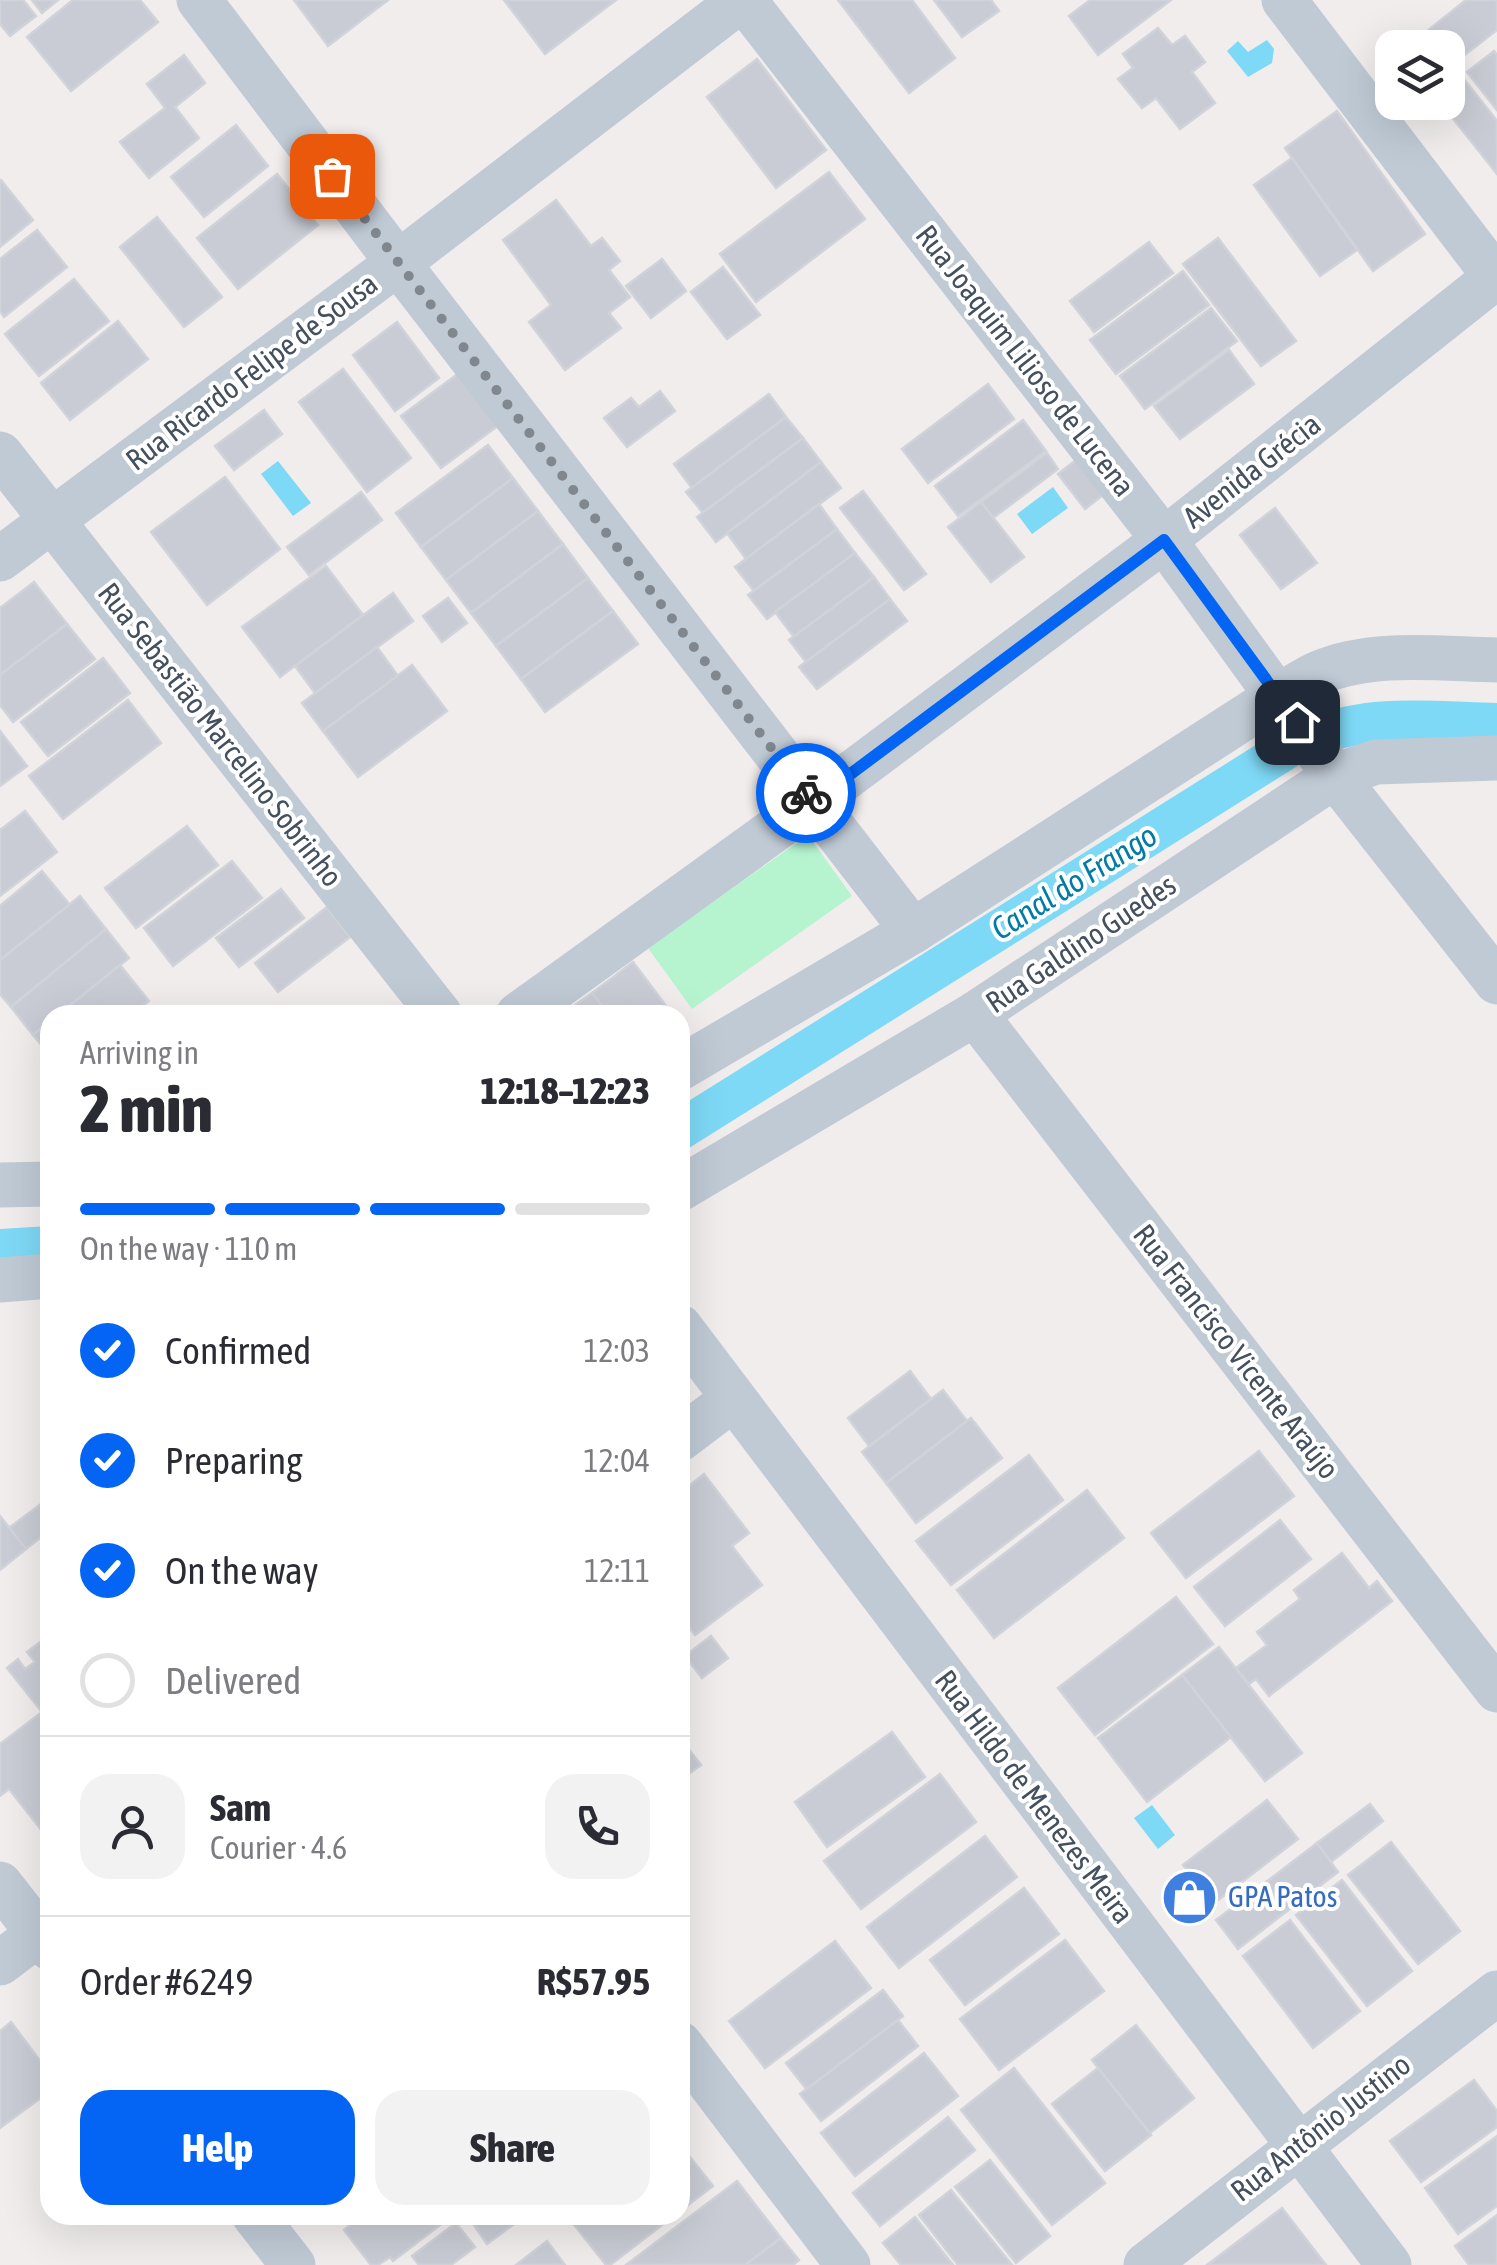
<!DOCTYPE html>
<meta charset="utf-8">
<style>
:root{--surface:#fff;--page:#f2f2f3;--text:#2b2b33;--muted:#7c7c81;--line:#e1e1e2;--accent:#0465f4}
body{margin:0;font-family:"Asap Condensed",sans-serif;background:var(--page);color:var(--text);height:100vh;display:flex;flex-direction:column;font-size:38px;white-space:nowrap}
*{box-sizing:border-box;margin:0}
p{font-size:32px;color:var(--muted)}
.icon{flex:none;width:55px;height:55px;fill:none;stroke:currentColor;stroke-width:2;stroke-linecap:round;stroke-linejoin:round}
.map{position:relative;flex:1;overflow:hidden}
.panel{position:absolute;left:40px;top:1005px;width:650px;height:1220px;display:flex;flex-direction:column;background:var(--surface);border-radius:30px;box-shadow:0 10px 40px #0002}
.panel>*{flex:none}
.buttons{position:absolute;left:1375px;top:30px;display:grid;gap:20px}
.buttons a{display:grid;place-items:center;width:90px;height:90px;border-radius:20px;background:var(--surface);box-shadow:0 10px 40px #0002;font-size:50px}
.pin{position:absolute;display:grid;place-items:center;width:85px;height:85px;color:#fff;margin:-42px;border-radius:20px;box-shadow:0 5px 15px #0006}
.courier{position:absolute;display:grid;place-items:center;width:100px;height:100px;margin:-50px;border:8px solid #0465f4;border-radius:50%;background:#fff;color:#222;box-shadow:0 2px 12px #0007}
.head em{font-style:normal;font-weight:800}
.head div{display:flex;flex-direction:column-reverse}
.head{display:flex;align-items:center;justify-content:space-between;height:170px;padding:0 40px}
h1{font-size:65px;font-weight:800;line-height:75px}
.bar{display:grid;grid-template-columns:repeat(4,1fr);gap:15px 10px;align-content:center;height:120px;padding:0 40px}
.bar i{height:12px;border-radius:8px;background:var(--line)}
.bar .current{background:var(--accent)}
.bar p{grid-column:span 4}
.line{display:flex;align-items:center;gap:25px;padding:0 40px;border-top:2px solid var(--line)}
.line div{flex:1}
.round{display:grid;place-items:center;flex:none;width:105px;height:105px;border-radius:30px;background:var(--page)}
ol{padding:0 40px;list-style:none}
li{display:flex;align-items:center;gap:30px;height:110px}
li p{margin-inline-start:auto}
li .icon{padding:10px;border-radius:50%;background:var(--accent);color:#fff;stroke-width:4}
li:last-child{color:var(--muted)}
li i{width:55px;height:55px;border:5px solid var(--line);border-radius:50%}
.button{display:flex;gap:20px;margin-top:auto;padding:20px 40px}
.button a{flex:1;height:115px;border-radius:30px;background:var(--accent);color:#fff;font-size:40px;font-weight:800;line-height:115px;text-align:center}
.button a+a{background:var(--page);color:var(--text)}
.map>svg:first-child{display:block}
</style>
<div class="map">
<svg width="1497" height="2265" viewBox="0 0 1497 2265">
<rect width="100%" height="100%" fill="#f1eded"/>
<path fill="#b6f4d0" d="M808,835l44,61 -160,113 -44,-61z"/>
<g fill="#7ed9f6">
<path d="M1267,40l7,9 -2,14 -24,14 -21,-26 11,-10 10,11z"/>
<path d="M278,461l33,42 -18,13 -32,-42z"/>
<path d="M1053,487l15,21 -36,26 -15,-20z"/>
<path d="M1152,1805l23,30 -17,14 -24,-31z"/>
</g>
<g fill="none" stroke-linecap="round" stroke-linejoin="round">
<g stroke="#7ed9f6" stroke-width="40">
<path d="M680,1130l615,-386c69,-32 128,-23 202,-21"/>
<path d="M0,1249l50,-3"/>
</g>
</g>
<g fill="#c9ccd4" stroke="#d1d3da" stroke-width="2.5">
<path d="M0,0h23l13,16 -26,20 -10,-12z"/>
<path d="M32,0h26l-16,13z"/>
<path d="M73,0h67l18,22 -87,69 -44,-54z"/>
<path d="M294,0h94l-60,46z"/>
<path d="M504,0h112l-71,54z"/>
<path d="M838,0h74l43,58 -46,35z"/>
<path d="M934,0h57l8,11 -37,26z"/>
<path d="M1090,0h81l-73,55 -29,-39z"/>
<path d="M1466,0h31v30l-49,38v-20h-42z"/>
<path d="M1158,28l14,17 13,-9 20,26 -13,10 23,31 -35,26 -24,-31 -14,10 -24,-29 15,-11 -10,-14z"/>
<path d="M1494,51l3,4v55l-30,-38z"/>
<path d="M184,55l21,28 -30,24 24,31 -50,40 -29,-36 45,-34 -18,-24z"/>
<path d="M757,59l69,91 -50,38 -69,-91z"/>
<path d="M1463,78l34,43v53l-57,-72h8v-11z"/>
<path d="M1337,111l88,123 -52,37 -88,-123z"/>
<path d="M236,125l32,41 -64,51 -33,-40z"/>
<path d="M1292,158l65,92 -37,26 -66,-91z"/>
<path d="M829,172l36,47 -109,83 -36,-48z"/>
<path d="M277,174l41,51 -80,64 -41,-51z"/>
<path d="M1,180l32,40 -33,27v-66z"/>
<path d="M556,200l35,46 11,-8 18,23 -11,9 21,27 -21,16 12,15 -56,42 -36,-48 22,-17 -48,-65z"/>
<path d="M157,217l65,80 -38,30 -64,-80z"/>
<path d="M37,230l30,37 -63,50 -4,-6v-52z"/>
<path d="M1218,238l78,103 -35,25 -78,-102z"/>
<path d="M1149,242l24,31 -79,59 -24,-31z"/>
<path d="M662,259l24,32 -35,27 -25,-32z"/>
<path d="M723,267l37,48 -33,24 -36,-47z"/>
<path d="M1183,271l26,34 -93,69 -26,-34z"/>
<path d="M74,279l35,42 -70,55 -34,-42z"/>
<path d="M1211,308l26,33 -92,68 -25,-33z"/>
<path d="M118,321l30,38 -78,61 -29,-37z"/>
<path d="M397,322l42,56 -44,33 -42,-56z"/>
<path d="M1229,350l25,34 -74,55 -26,-33z"/>
<path d="M343,369l68,89 -44,34 -68,-90z"/>
<path d="M459,373l40,52 -58,43 -40,-52z"/>
<path d="M988,384l26,35 -86,64 -26,-34z"/>
<path d="M660,391l15,20 -48,36 -23,-29 27,-20 8,9z"/>
<path d="M769,394l17,23 -94,71 -18,-24z"/>
<path d="M264,410l18,24 -48,36 -19,-24z"/>
<path d="M786,417l17,21 -100,75 -17,-21z"/>
<path d="M1023,420l23,31 -88,65 -23,-30z"/>
<path d="M803,438l18,24 -105,80 -19,-25z"/>
<path d="M488,445l25,33 -92,69 -25,-34z"/>
<path d="M1047,453l11,16 -65,49 -12,-16z"/>
<path d="M1076,460l27,35 -18,14 -27,-35z"/>
<path d="M821,462l20,26 -95,71 -19,-26z"/>
<path d="M225,477l55,72 -73,56 -56,-73z"/>
<path d="M513,478l25,33 -92,69 -25,-33z"/>
<path d="M863,491l63,83 -22,16 -64,-82z"/>
<path d="M361,492l21,28 -73,55 -22,-28z"/>
<path d="M981,502l43,55 -33,25 -43,-55z"/>
<path d="M819,504l18,25 -83,62 -19,-24z"/>
<path d="M1275,508l42,55 -36,26 -41,-54z"/>
<path d="M538,511l25,33 -92,69 -25,-33z"/>
<path d="M837,529l18,24 -88,66 -19,-24z"/>
<path d="M563,544l25,34 -92,68 -25,-33z"/>
<path d="M855,553l19,24 -80,60 -19,-25z"/>
<path d="M326,566l37,49 -83,62 -38,-50z"/>
<path d="M874,577l16,22 -84,63 -17,-22z"/>
<path d="M588,578l25,33 -92,68 -25,-33z"/>
<path d="M34,582l33,42 -67,51v-67z"/>
<path d="M393,593l20,28 -98,72 -20,-27z"/>
<path d="M448,598l19,25 -25,19 -19,-26z"/>
<path d="M890,599l17,22 -90,68 -18,-22z"/>
<path d="M613,611l25,33 -93,68 -24,-33z"/>
<path d="M67,624l28,35 -82,63 -13,-17v-30z"/>
<path d="M377,647l21,29 -75,55 -21,-28z"/>
<path d="M103,658l27,35 -82,63 -27,-34z"/>
<path d="M412,665l35,46 -89,66 -35,-46z"/>
<path d="M128,700l33,43 -98,76 -34,-43z"/>
<path d="M0,731l27,35 -27,20z"/>
<path d="M25,811l32,41 -57,44v-66z"/>
<path d="M187,826l31,39 -82,63 -31,-40z"/>
<path d="M232,861l30,37 -89,68 -29,-38z"/>
<path d="M42,871l28,34 -70,55v-54z"/>
<path d="M281,889l23,29 -65,49 -23,-29z"/>
<path d="M80,896l26,33 -95,78 -11,-13v-34z"/>
<path d="M327,907l23,30 -72,55 -23,-29z"/>
<path d="M106,929l23,29 -71,57h-8v6l-17,14 -22,-28z"/>
<path d="M633,962l40,53h-64l-17,-22z"/>
<path d="M120,965l29,36 -18,14h-73z"/>
<path d="M592,993l17,22h-48z"/>
<path d="M50,1021v34l-17,-20z"/>
<path d="M910,1371l21,28 -62,47 -21,-28z"/>
<path d="M943,1390l24,31 -81,62 -24,-31z"/>
<path d="M971,1418l31,40 -86,65 -30,-40z"/>
<path d="M1259,1451l35,45 -108,82 -35,-45z"/>
<path d="M1029,1455l34,45 -112,85 -35,-44z"/>
<path d="M704,1474l45,59 -17,13 30,39 -67,50 -15,-20v-122z"/>
<path d="M1087,1490l37,48 -130,100 -37,-48z"/>
<path d="M41,1504l9,11v15l-24,19 -17,-21z"/>
<path d="M0,1516l26,33 -26,21z"/>
<path d="M1280,1520l31,39 -86,67 -31,-39z"/>
<path d="M1342,1553l27,35 8,-7 15,20 -123,95 -13,-17 -7,5 -13,-16 31,-23 -10,-13 43,-33 -6,-9z"/>
<path d="M1176,1597l37,47 -118,91 -37,-47z"/>
<path d="M711,1636l17,22 -26,20 -17,-22z"/>
<path d="M47,1637l3,5v64l-8,6 -35,-44 11,-9 7,10 10,-7 -8,-10z"/>
<path d="M1219,1647l83,106 -37,28 -83,-106z"/>
<path d="M1182,1675l49,62 -84,65 -49,-64z"/>
<path d="M42,1712l8,10v113l-3,2 -38,-48 -9,7v-52z"/>
<path d="M892,1732l33,45 -98,70 -32,-45z"/>
<path d="M680,1738l21,27 -21,15z"/>
<path d="M940,1774l36,48 -115,87 -37,-48z"/>
<path d="M1267,1800l31,39 -85,65 -30,-39z"/>
<path d="M1370,1804l13,17 -52,41 -14,-19z"/>
<path d="M985,1836l32,41 -118,91 -32,-41z"/>
<path d="M1391,1842l69,89 -42,33 -70,-89z"/>
<path d="M1317,1843l21,29 -51,39 -22,-28z"/>
<path d="M1342,1880l70,91 -45,35 -71,-91z"/>
<path d="M1265,1883l22,28 -49,38 -22,-29z"/>
<path d="M1024,1888l35,46 -94,71 -35,-45z"/>
<path d="M1290,1920l70,91 -47,37 -70,-92z"/>
<path d="M1065,1940l39,51 -105,79 -39,-51z"/>
<path d="M835,1941l36,47 -106,80 -36,-47z"/>
<path d="M883,1990l20,26 -96,74 -21,-27z"/>
<path d="M898,2020l20,26 -97,75 -21,-27z"/>
<path d="M11,2022l39,52v17l-50,37v-97z"/>
<path d="M1136,2025l58,73 -44,35 -58,-73z"/>
<path d="M924,2053l34,43 -103,80 -34,-43z"/>
<path d="M1014,2068l91,115 -53,42 -91,-115z"/>
<path d="M1098,2068l53,67 -46,36 -53,-67z"/>
<path d="M1474,2080l23,31v16l-76,55 -31,-41z"/>
<path d="M948,2117l27,33 -95,76 -27,-33z"/>
<path d="M1497,2136v70l-39,28 -33,-46z"/>
<path d="M682,2147l31,39 -33,25v-62z"/>
<path d="M990,2160l60,76 -34,27 -61,-76z"/>
<path d="M737,2181l44,57 -36,27h-119z"/>
<path d="M951,2190l61,75h-54l-39,-50z"/>
<path d="M1282,2208l44,57h-119z"/>
<path d="M363,2215h90l-60,46 -3,-4 -12,8h-7l-27,-35z"/>
<path d="M467,2215h59l-39,29z"/>
<path d="M582,2215h93l-65,50h-4l-34,-43z"/>
<path d="M1497,2215v50h-28l-14,-19z"/>
<path d="M915,2217l38,48h-52l-18,-22z"/>
<path d="M456,2223l19,24 -24,18h-32l-7,-9z"/>
<path d="M781,2238l18,22 -6,5h-48z"/>
<path d="M547,2241l18,24h-49z"/>
</g>
<g fill="none" stroke-linecap="round" stroke-linejoin="round">
<g stroke="#bfcad5" stroke-width="45">
<path d="M199,0l199,263 515,668"/>
<path d="M744,0l420,540 171,236 162,206"/>
<path d="M1284,0l213,279"/>
<path d="M0,454l440,561"/>
<path d="M0,559l398,-296 343,-263"/>
<path d="M975,1014l522,676"/>
<path d="M518,1015l295,-213 351,-262 333,-264"/>
<path d="M680,1068l233,-137 365,-235c13,-7 27,-17 41,-23 53,-23 121,-14 178,-13"/>
<path d="M0,1185l50,-1"/>
<path d="M680,1189l295,-175 360,-238 41,-14 121,-4"/>
<path d="M0,1280l50,-4"/>
<path d="M680,1327l709,938"/>
<path d="M680,1439l53,-40"/>
<path d="M0,1884l50,64"/>
<path d="M0,1963l50,-38"/>
<path d="M680,2044l168,221"/>
<path d="M254,2215l39,50"/>
<path d="M1146,2265l351,-272"/>
</g>
</g>
<g fill="none" stroke-linecap="round" stroke-linejoin="round">
<path stroke="#81878f" stroke-width="10" stroke-dasharray="0 18" d="M332,176l474,617"/>
<path stroke="#0465f4" stroke-width="12" d="M806,793l7,9 351,-262 133,182"/>
</g>
<defs>
<symbol id="shop-disc" viewBox="-11 -11 22 22"><circle r="9.5" fill="#3f7fe0" stroke="#fff"/><path d="M-5-2.5h2.3a2.7 3.5 0 0 1 5.4 0H5L5.5 6h-11ZM-1.5-2.5h3a1.5 2.3 0 0 0-3 0Z" fill="#fff"/></symbol>
</defs>
<g fill-rule="evenodd">
<use href="#shop-disc" x="1158" y="1866" width="63" height="63"/>
</g>
<g text-anchor="middle" stroke-width="8" stroke-linejoin="round" paint-order="stroke">
<g font-size="30" fill="#44505d" stroke="#fff">
<text transform="translate(1025 361) rotate(52)" y="10">Rua Joaquim Lilioso de Lucena</text>
<text transform="translate(252 372) rotate(-37)" y="10">Rua Ricardo Felipe de Sousa</text>
<text transform="translate(1252 471) rotate(-38)" y="10">Avenida Grécia</text>
<text transform="translate(220 735) rotate(52)" y="10">Rua Sebastião Marcelino Sobrinho</text>
<text transform="translate(1081 944) rotate(-34)" y="10">Rua Galdino Guedes</text>
<text transform="translate(1236 1352) rotate(52)" y="10">Rua Francisco Vicente Araújo</text>
<text transform="translate(1034 1797) rotate(53)" y="10">Rua Hildo de Menezes Meira</text>
<text transform="translate(1321 2128) rotate(-38)" y="10">Rua Antônio Justino</text>
</g>
<g font-size="30" fill="#366cbe" stroke="#fff" text-anchor="start">
<text x="1228" y="1907">GPA Patos</text>
</g>
<g font-size="32" font-style="italic" fill="#027ca4" stroke="#fff">
<text transform="translate(1074 882) rotate(-32)" y="11">Canal do Frango</text>
</g>
</g>
</svg>
<div class="buttons">
<a><svg class="icon" aria-label="layers" viewBox="0 0 24 24"><path d="M12 4l9 5-9 5-9-5zM3 14l9 5 9-5"/></svg></a>
</div>
<div class="pin" style="left:332px;top:176px;background:#ea580c"><svg class="icon" aria-label="bag" viewBox="0 0 24 24"><path d="M5 8h14l-1 12H6zM9 8a3 3 0 0 1 6 0"/></svg></div>
<div class="pin" style="left:1297px;top:722px;background:#1f2937"><svg class="icon" aria-label="home" viewBox="0 0 24 24"><path d="M3 11l9-7 9 7M6 9v11h12V9"/></svg></div>
<div class="courier" style="left:806px;top:793px"><svg class="icon" aria-label="bike" viewBox="0 0 24 24"><circle cx="6" cy="16" r="4"/><circle cx="18" cy="16" r="4"/><path d="M6 16l4-8h5l3 8M10 8l3 8H6M13 5h3"/></svg></div>
<section class="panel">
<div class="head"><div><h1>2 min</h1><p>Arriving in</p></div><em>12:18–12:23</em></div>
<div class="bar"><i class="current"></i><i class="current"></i><i class="current"></i><i></i><p>On the way · 110 m</p></div>
<ol>
<li><svg class="icon" aria-label="check" viewBox="0 0 24 24"><path d="M5 12l5 5 9-10"/></svg>Confirmed<p>12:03</p></li>
<li><svg class="icon" aria-label="check" viewBox="0 0 24 24"><path d="M5 12l5 5 9-10"/></svg>Preparing<p>12:04</p></li>
<li><svg class="icon" aria-label="check" viewBox="0 0 24 24"><path d="M5 12l5 5 9-10"/></svg>On the way<p>12:11</p></li>
<li><i></i>Delivered</li>
</ol>
<div class="line" style="height:180px"><a class="round"><svg class="icon" aria-label="person" viewBox="0 0 24 24"><circle cx="12" cy="8" r="4"/><path d="M4 21q1-7 8-7t8 7"/></svg></a><div><b>Sam</b><p>Courier · 4.6</p></div><a class="round"><svg class="icon" aria-label="phone" viewBox="0 0 24 24"><path d="M5 4h4l2 5-3 2q2 4 5 5l2-3 5 2v4C11 20 4 13 5 4z"/></svg></a></div>
<div class="line" style="height:130px"><div>Order #6249</div><b>R$57.95</b></div>
<div class="button"><a>Help</a><a>Share</a></div>
</section>
</div>
